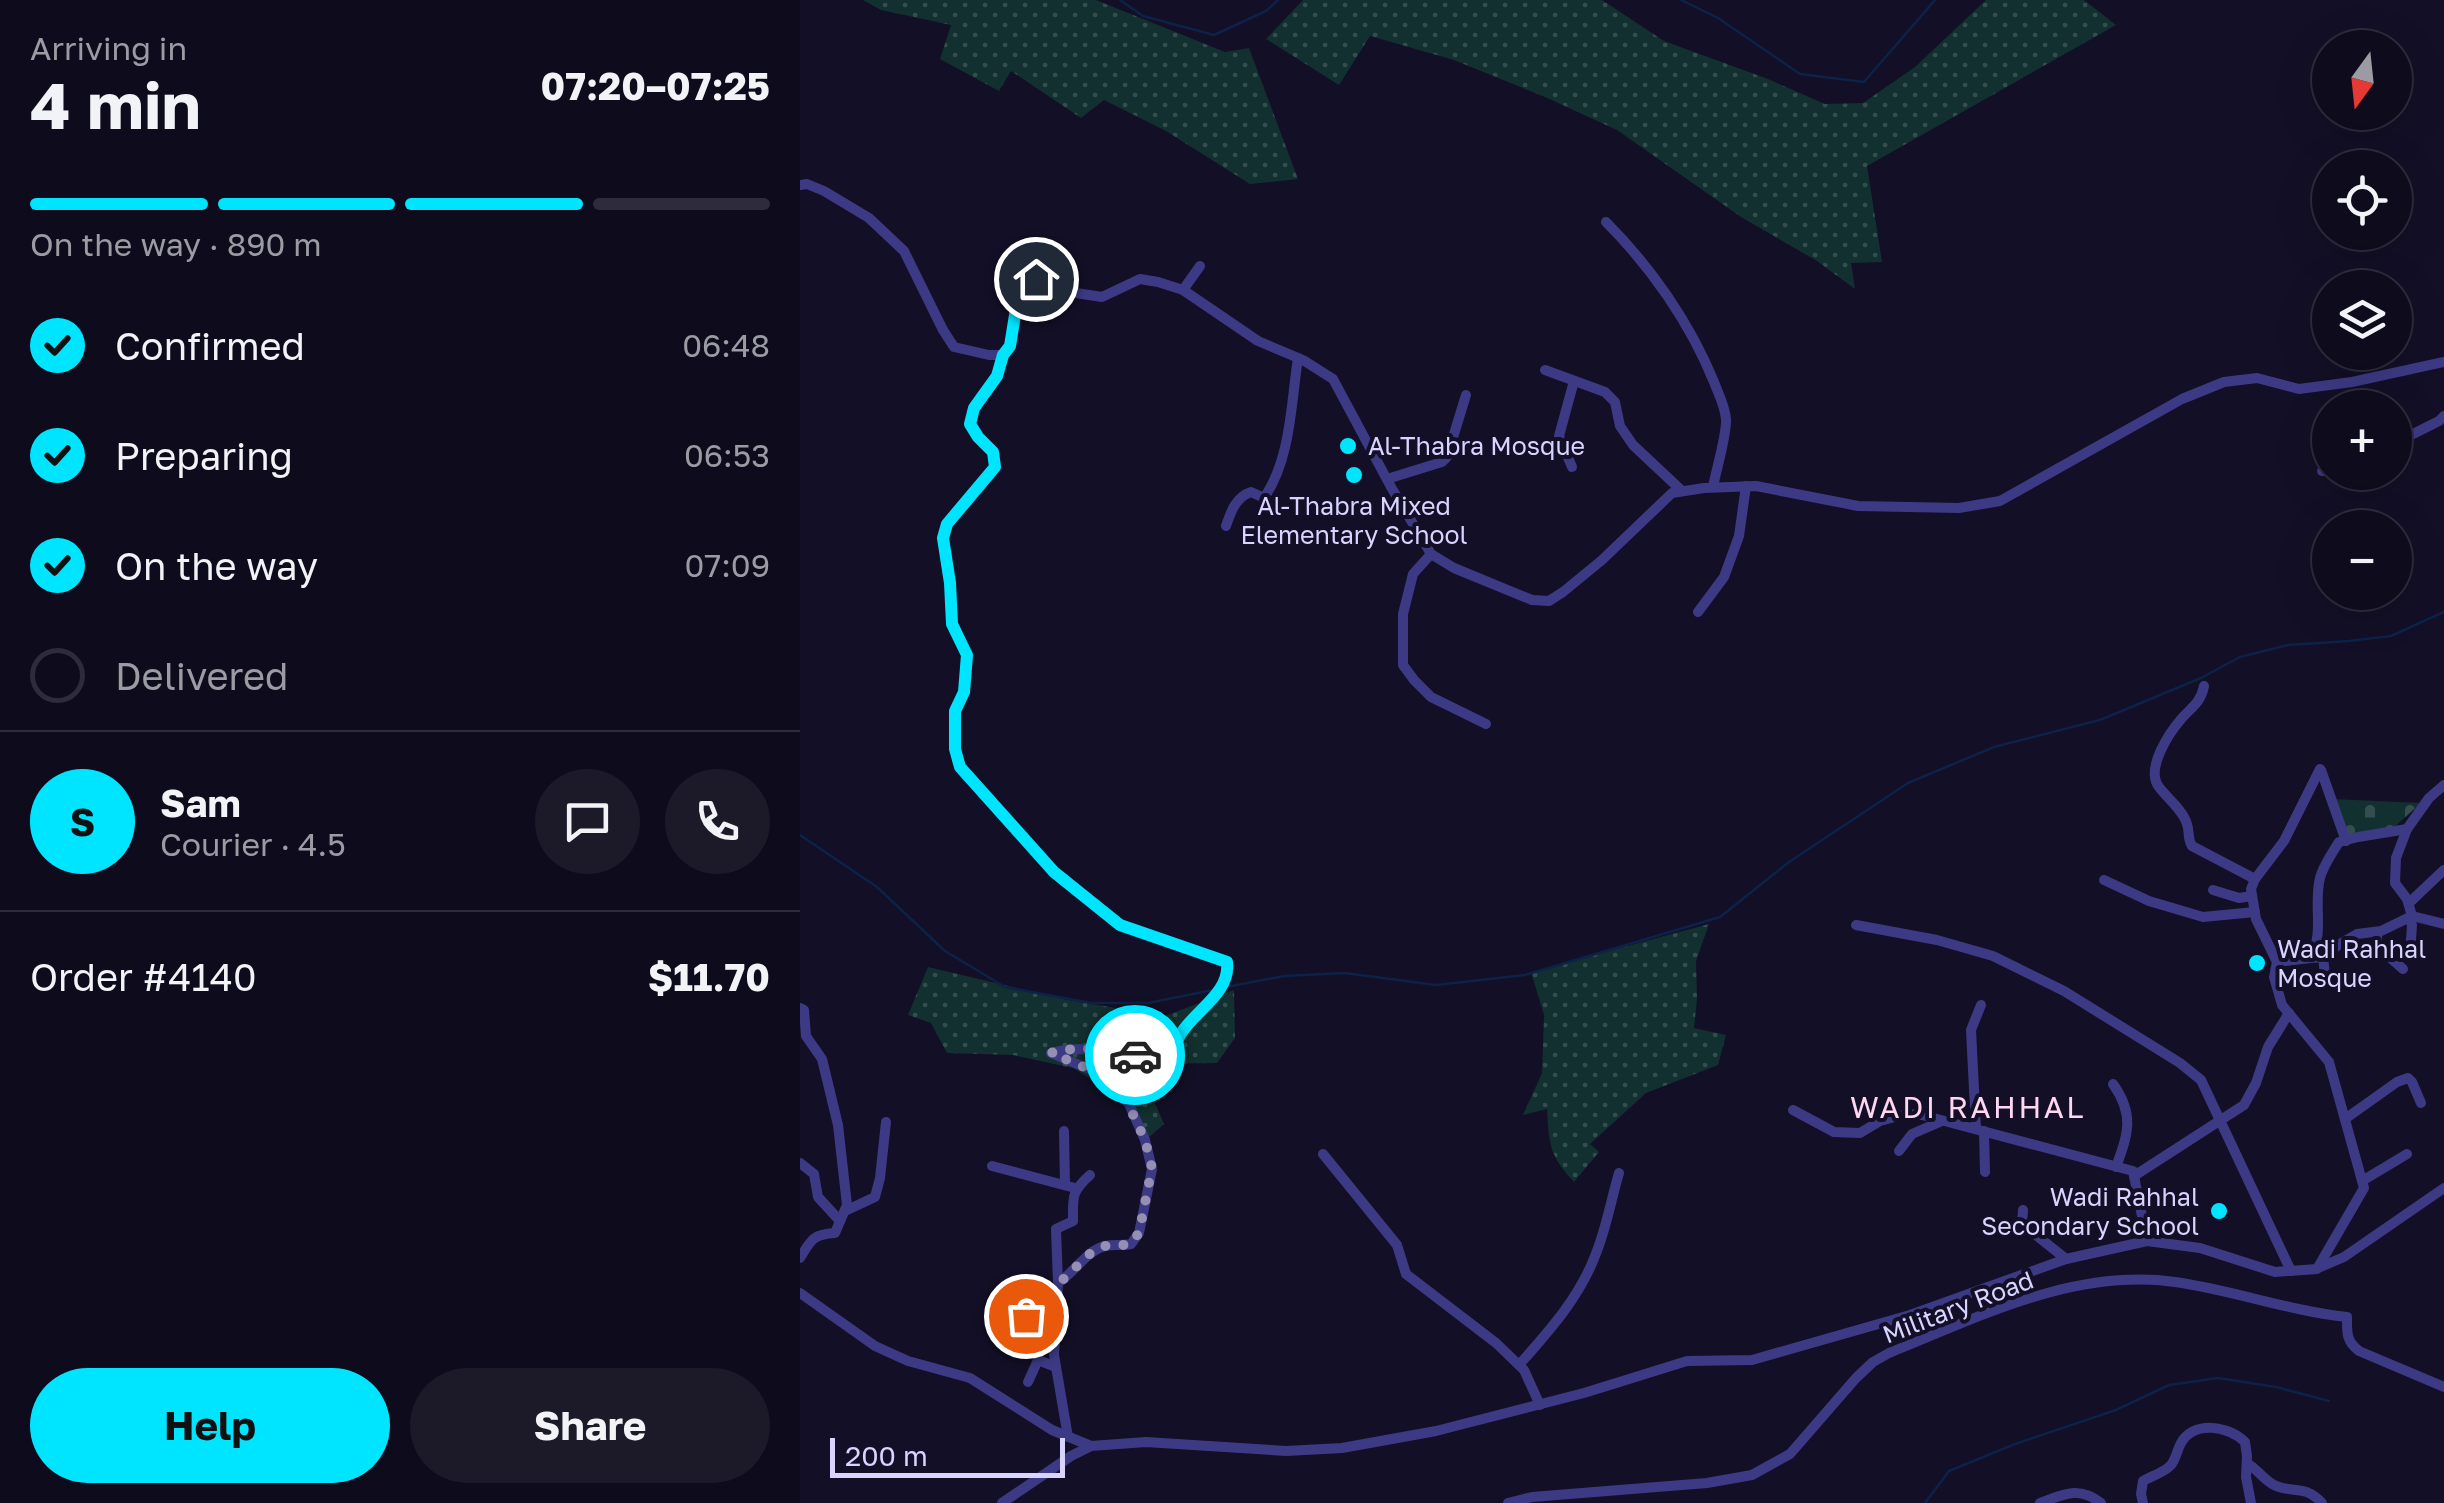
<!DOCTYPE html>
<meta charset="utf-8">
<style>
:root{--surface:#0e0b1c;--page:#1c1929;--text:#f1f3f6;--muted:#9b9ba3;--line:#2e2b3b;--accent:#00e5ff}
body{margin:0;font-family:"Golos Text",sans-serif;background:var(--page);color:var(--text);height:100vh;display:flex;flex-direction:column;font-size:38px;white-space:nowrap}
*{box-sizing:border-box;margin:0}
p{font-size:32px;color:var(--muted)}
.icon{flex:none;width:55px;height:55px;fill:none;stroke:currentColor;stroke-width:2;stroke-linecap:round;stroke-linejoin:round}
.map{position:relative;flex:1;overflow:hidden}
.sheet{display:flex;flex-direction:column;background:var(--surface);width:800px}
.sheet>*{flex:none}
.needle{width:65px;rotate:195deg}
.controls{position:absolute;left:1512px;top:30px;display:grid;gap:20px}
.controls a{display:grid;place-items:center;width:100px;height:100px;border-radius:50%;background:var(--surface);box-shadow:0 10px 40px #0002,0 0 0 2px var(--line);font-size:50px}
.scale{position:absolute;left:30px;bottom:25px;width:235px;box-sizing:border-box;padding-left:10px;border:5px solid #d9d4ff;border-top:0;font-size:28px;line-height:35px;white-space:nowrap;color:#d9d4ff;-webkit-text-stroke:8px #130f26;paint-order:stroke}
.pin{position:absolute;display:grid;place-items:center;width:85px;height:85px;color:#fff;margin:-42px;border:5px solid #fff;border-radius:50%;box-shadow:0 2px 10px #0007}
.courier{position:absolute;display:grid;place-items:center;width:100px;height:100px;margin:-50px;border:8px solid #00e5ff;border-radius:50%;background:#fff;color:#222;box-shadow:0 2px 12px #0007}
.headline em{font-style:normal;font-weight:700}
.headline div{display:flex;flex-direction:column-reverse}
.headline{display:flex;align-items:center;justify-content:space-between;height:170px;padding:0 30px}
h1{font-size:65px;font-weight:700;line-height:75px}
.bar{display:grid;grid-template-columns:repeat(4,1fr);gap:15px 10px;align-content:center;height:120px;padding:0 30px}
.bar i{height:12px;border-radius:8px;background:var(--line)}
.bar .on{background:var(--accent)}
.bar p{grid-column:span 4}
.line{display:flex;align-items:center;gap:25px;padding:0 30px;border-top:2px solid var(--line)}
.line div{flex:1}
.round{display:grid;place-items:center;flex:none;width:105px;height:105px;border-radius:52px;background:var(--page)}
ol{padding:0 30px;list-style:none}
li{display:flex;align-items:center;gap:30px;height:110px}
li p{margin-inline-start:auto}
li .icon{padding:10px;border-radius:50%;background:var(--accent);color:#111;stroke-width:4}
li:last-child{color:var(--muted)}
li i{width:55px;height:55px;border:5px solid var(--line);border-radius:50%}
.primary-button{display:flex;gap:20px;margin-top:auto;padding:20px 30px}
.primary-button a{flex:1;height:115px;border-radius:60px;background:var(--accent);color:#111;font-size:40px;font-weight:700;line-height:115px;text-align:center}
.primary-button a+a{background:var(--page);color:var(--text)}
main{display:flex;flex:1;min-height:0}
.map>svg:first-child{display:block}
</style>
<main>
<section class="sheet">
<div class="headline"><div><h1>4 min</h1><p>Arriving in</p></div><em>07:20–07:25</em></div>
<div class="bar"><i class="on"></i><i class="on"></i><i class="on"></i><i></i><p>On the way · 890 m</p></div>
<ol>
<li><svg class="icon" aria-label="check" viewBox="0 0 24 24"><path d="M5 12l5 5 9-10"/></svg>Confirmed<p>06:48</p></li>
<li><svg class="icon" aria-label="check" viewBox="0 0 24 24"><path d="M5 12l5 5 9-10"/></svg>Preparing<p>06:53</p></li>
<li><svg class="icon" aria-label="check" viewBox="0 0 24 24"><path d="M5 12l5 5 9-10"/></svg>On the way<p>07:09</p></li>
<li><i></i>Delivered</li>
</ol>
<div class="line" style="height:180px"><b class="round" style="background:var(--accent);color:#111">S</b><div><b>Sam</b><p>Courier · 4.5</p></div><a class="round"><svg class="icon" aria-label="chat" viewBox="0 0 24 24"><path d="M4 5h16v11H9l-5 4z"/></svg></a><a class="round"><svg class="icon" aria-label="phone" viewBox="0 0 24 24"><path d="M5 4h4l2 5-3 2q2 4 5 5l2-3 5 2v4C11 20 4 13 5 4z"/></svg></a></div>
<div class="line" style="height:130px"><div>Order #4140</div><b>$11.70</b></div>
<div class="primary-button"><a>Help</a><a>Share</a></div>
</section>
<div class="map">
<svg width="1644" height="1503" viewBox="0 0 1644 1503">
<defs>
<pattern id="grass-dots" width="8" height="8" patternUnits="userSpaceOnUse" patternTransform="scale(2.5)"><rect width="8" height="8" fill="#12302f"/><path d="M2 2h.1M6 6h.1" fill="none" stroke="#344d4e" stroke-width="1.8" stroke-linecap="round"/></pattern>
<pattern id="cemetery-stones" width="16" height="16" patternUnits="userSpaceOnUse" patternTransform="scale(2.5)"><rect width="16" height="16" fill="#12302f"/><path d="M2 7V4a2 2 0 0 1 4 0v3zM10 15v-3a2 2 0 0 1 4 0v3z" fill="#344d4e"/></pattern>
</defs>
<rect width="100%" height="100%" fill="#130f26"/>
<g fill="url(#grass-dots)">
<path d="M63,0h233l129,52 24,-4 49,131 -48,5 -84,-53 -62,-31 -23,18 -70,-47 -12,20 -59,-32 11,-34 -70,-15z"/>
<path d="M503,0h299l62,41 104,38 57,25 38,-1 52,-36 71,-67h98l32,25 -249,141 15,96 -31,1 4,26 -38,-28 -76,-44 -124,-87 -72,-33 -91,-37 -84,-24 -31,49 -73,-46z"/>
<path d="M909,924l-13,37 1,38 -3,29 32,7 -8,30 -72,28 -56,51 9,8 -25,30c-25,-27 -25,-38 -27,-73l-24,6 19,-42 2,-58 -13,-43z"/>
<path d="M128,967l140,33 97,16 69,-26 1,48 -18,25 -79,1 26,60 -16,14 -29,-41 -46,-29 -60,-13 -66,-2 -16,-30 -23,-8z"/>
</g>
<path fill="url(#cemetery-stones)" d="M1532,799l89,4 -30,27 -48,7z"/>
<g fill="none" stroke-linecap="round" stroke-linejoin="round">
<g stroke="#0c2248" stroke-width="2.5">
<path d="M320,0l23,16 71,19 52,-24 12,-11"/>
<path d="M881,0l37,18 82,56 64,8 71,-82"/>
<path d="M0,835l77,52 68,64 60,36 86,16h57l65,-13"/>
<path d="M426,987l58,-11 61,-3 91,12 89,-10 195,-58 69,-55 119,-79 86,-36 106,-27 101,-42 39,-21 48,-12 61,-4 42,-5 53,-24"/>
<path d="M1125,1503l24,-32 66,-27 101,-34 53,-25 49,-7 58,9 53,14"/>
</g>
<g stroke="#3d3a85" stroke-width="10">
<path d="M0,185l7,-1 17,7 45,27 35,33 39,79 11,17 35,8h14l7,-9 10,-62 16,-5 40,14 26,4 38,-18 18,3 25,8 75,51 45,19 30,19 58,108 40,67 23,14 78,32 17,1 14,-9 39,-32 70,-67 32,-5 52,-2 102,20 101,2 41,-7 182,-102 42,-17 33,-4 42,11 53,-7 92,-20"/>
<path d="M806,222c45,45 84,101 108,160 4,11 11,24 12,37 1,16 -10,51 -13,68"/>
<path d="M383,290l17,-24"/>
<path d="M203,355l-6,22 -22,31 -5,16 8,13 15,15 2,15 -48,57 -4,14 7,45 2,40 15,32 -3,37 -9,19v38l5,18 94,105 66,53 107,37c4,31 -33,49 -47,73 -4,7 -5,16 -8,23 -40,3 -80,-17 -121,-5l52,22 26,29 16,36 7,29 -13,64 -8,11c-9,2 -18,0 -26,2 -18,4 -31,27 -47,37l-4,72 14,82"/>
<path d="M745,370l60,22 10,10 5,24 13,19 49,46"/>
<path d="M1595,443l44,-22 5,-5"/>
<path d="M772,467l-13,-31 15,-55"/>
<path d="M1522,471l8,-3"/>
<path d="M587,479l55,-17 5,-5 19,-62"/>
<path d="M426,526c5,-15 10,-29 25,-34l13,6c27,-39 27,-95 34,-140"/>
<path d="M631,554l-18,20 -10,40v51l11,15 17,17 55,27"/>
<path d="M898,612l26,-35 15,-41 7,-50"/>
<path d="M1404,686c-3,16 -12,21 -22,32 -13,15 -37,51 -23,69 8,11 24,23 28,37 3,9 0,14 5,22l63,33"/>
<path d="M1521,770l25,71"/>
<path d="M1607,829l-11,29 -1,25 12,16 5,17 32,8"/>
<path d="M1304,880l45,21 54,16 52,-5"/>
<path d="M1413,890l26,8 13,-2"/>
<path d="M1609,903l35,-33"/>
<path d="M1609,918l3,7 -2,30"/>
<path d="M1056,925l81,15 56,16 71,35 116,72 21,17 90,191"/>
<path d="M1577,932v14l26,23"/>
<path d="M1523,957l2,18 6,8"/>
<path d="M1510,958l15,-1 13,-12 19,-11 24,-3 31,-15"/>
<path d="M1477,962l-21,-43 -5,-30 4,-10 29,-38 36,-72"/>
<path d="M0,1008l4,2 2,26 16,23 16,66 9,80 -12,28c-22,1 -24,7 -35,25"/>
<path d="M1313,1084c22,31 15,50 3,83"/>
<path d="M993,1110l41,22 26,1 20,-12 26,-7 16,1 211,56 14,70"/>
<path d="M1545,1119l52,-37 11,-4 4,4 9,21"/>
<path d="M1176,1129l-5,-99 10,-25"/>
<path d="M264,1131l1,54"/>
<path d="M1184,1131l1,41"/>
<path d="M1099,1151l13,-17 30,-13"/>
<path d="M523,1154l74,91 9,29 90,69 28,27 16,35"/>
<path d="M0,1163l14,11 4,23 22,24"/>
<path d="M192,1166l83,22"/>
<path d="M1334,1176l110,-71 12,-22 12,-36 21,-34"/>
<path d="M1562,1181l45,-27"/>
<path d="M1223,1210l-1,14 44,35"/>
<path d="M45,1211l30,-14 5,-19 6,-56"/>
<path d="M1518,1268l26,-11 100,-69"/>
<path d="M258,1283l-2,-54 17,-8c0,-24 -2,-29 17,-46"/>
<path d="M0,1293l75,53 33,15 62,17 82,52 39,16 55,-4 140,9 56,-3 94,-17 148,-38 103,-32 65,-1 158,-45 156,-56 81,-18 53,7 75,24 42,-3 47,-81 -35,-126 -47,-57 -8,-28 3,-15 33,-4c15,-25 3,-52 10,-80 3,-12 12,-25 19,-36l19,-5 49,-8 22,-31 15,-13"/>
<path d="M196,1313l60,5"/>
<path d="M719,1365c30,-34 60,-67 76,-109 11,-26 16,-56 24,-83"/>
<path d="M228,1382l10,-22 18,7"/>
<path d="M1447,1463c10,6 17,17 27,22 19,9 31,-1 48,18"/>
<path d="M202,1503l69,-47 20,-10"/>
<path d="M708,1503l24,-6 175,-14 45,-8 38,-21 66,-76 17,-16 16,-9c90,-36 185,-85 286,-71 58,8 114,29 172,35 0,16 -1,24 12,34l85,36"/>
<path d="M1240,1503c24,-9 39,-17 61,0"/>
<path d="M1343,1503l-2,-9 2,-13c8,-5 21,-8 28,-16 5,-6 6,-15 10,-22 13,-23 48,-17 64,-1l2,14 -1,21 5,26"/>
</g>
</g>
<g fill="none" stroke-linecap="round" stroke-linejoin="round">
<path stroke="#948fb3" stroke-width="10" stroke-dasharray="0 18" d="M226,1316l30,2 2,-35c16,-10 29,-33 47,-37 8,-2 17,0 25,-2l9,-11 13,-65 -7,-28 -17,-36 -25,-29 -52,-22c27,-8 57,-3 84,2"/>
<path stroke="#00e5ff" stroke-width="12" d="M236,279l-16,5 -10,62 -7,9 -6,21 -23,32 -4,16 8,13 15,15 2,15 -48,57 -4,14 7,45 2,41 15,31 -3,37 -9,19v38l5,18 94,105 66,53 107,37c4,31 -33,49 -47,73 -4,7 -5,16 -8,23l-14,1 -23,-4"/>
</g>
<g fill="#00e5ff" stroke="#130f26" stroke-width="4">
<circle cx="548" cy="446" r="10"/>
<circle cx="554" cy="475" r="10"/>
<circle cx="1457" cy="963" r="10"/>
<circle cx="1419" cy="1211" r="10"/>
</g>
<g text-anchor="middle" stroke-width="8" stroke-linejoin="round" paint-order="stroke">
<g font-size="25" fill="#d9d4ff" stroke="#130f26" text-anchor="start">
<text x="568" y="455">Al-Thabra Mosque</text>
<text x="554" y="515" text-anchor="middle">Al-Thabra Mixed<tspan x="554" dy="29">Elementary School</tspan></text>
<text x="1477" y="958">Wadi Rahhal<tspan x="1477" dy="29">Mosque</tspan></text>
<text x="1399" y="1206" text-anchor="end">Wadi Rahhal<tspan x="1399" dy="29">Secondary School</tspan></text>
</g>
<g font-size="25" fill="#d9d4ff" stroke="#130f26">
<text transform="translate(1158 1307) rotate(-21)" y="9">Military Road</text>
</g>
<g font-size="30" letter-spacing="2.5" fill="#ffd6f0" stroke="#130f26">
<text x="1168" y="1118">WADI RAHHAL</text>
</g>
</g>
</svg>
<div class="controls">
<a><svg class="needle" viewBox="-14 -14 28 28"><path d="M0-13l5 13h-10z" fill="#e53935"/><path d="M0 13l5-13h-10z" fill="#9b9ba3"/></svg></a>
<a><svg class="icon" aria-label="locate" viewBox="0 0 24 24"><circle cx="12" cy="12" r="6"/><path d="M12 2v4M12 18v4M2 12h4M18 12h4"/></svg></a>
<a><svg class="icon" aria-label="layers" viewBox="0 0 24 24"><path d="M12 4l9 5-9 5-9-5zM3 14l9 5 9-5"/></svg></a>
<a>+</a>
<a>−</a>
</div>
<div class="scale">200 m</div>
<div class="pin" style="left:226px;top:1316px;background:#ea580c"><svg class="icon" aria-label="bag" viewBox="0 0 24 24"><path d="M5 8h14l-1 12H6zM9 8a3 3 0 0 1 6 0"/></svg></div>
<div class="pin" style="left:236px;top:279px;background:#1f2937"><svg class="icon" aria-label="home" viewBox="0 0 24 24"><path d="M3 11l9-7 9 7M6 9v11h12V9"/></svg></div>
<div class="courier" style="left:335px;top:1055px"><svg class="icon" aria-label="car" viewBox="0 0 24 24"><path d="M5 17H2v-5l4-1 3-4h7l3 4 3 1v5h-3M9 17h6M6 11h13"/><circle cx="7" cy="17" r="2"/><circle cx="17" cy="17" r="2"/></svg></div>
</div>
</main>
